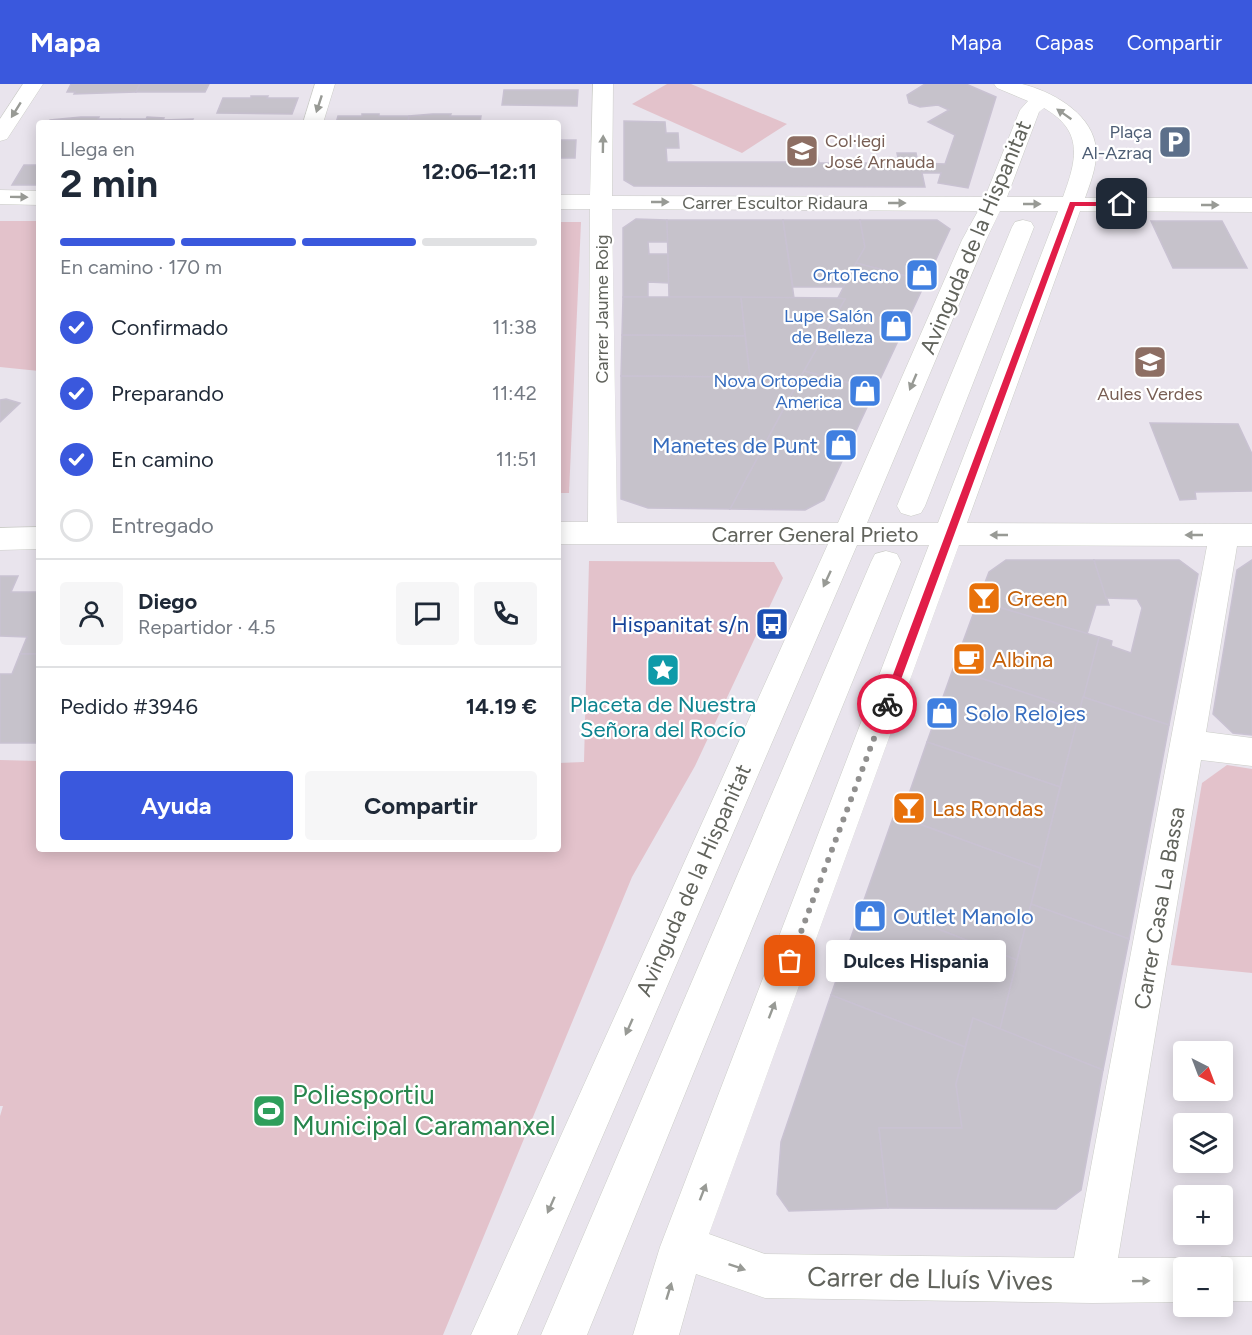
<!DOCTYPE html>
<html lang="es">
<meta charset="utf-8">
<style>
:root{--surface:#fff;--page:#f6f6f7;--text:#1f2937;--muted:#747a83;--line:#e0e1e3;--accent:#3a58dd}
body{margin:0;font-family:Figtree,sans-serif;background:var(--page);color:var(--text);height:100vh;display:flex;flex-direction:column;font-size:22px;white-space:nowrap}
*{box-sizing:border-box;margin:0}
p{font-size:20px;color:var(--muted)}
.icon{flex:none;width:33px;height:33px;fill:none;stroke:currentColor;stroke-width:2;stroke-linecap:round;stroke-linejoin:round}
.map{position:relative;flex:1;overflow:hidden}
.panel{position:absolute;left:36px;top:36px;width:525px;height:732px;display:flex;flex-direction:column;background:var(--surface);border-radius:6px;box-shadow:0 3px 15px #0003}
.panel>*{flex:none}
.needle{width:39px;rotate:138deg}
.fabs{position:absolute;left:1173px;top:957px;display:grid;gap:12px}
.fabs a{display:grid;place-items:center;width:60px;height:60px;border-radius:6px;background:var(--surface);box-shadow:0 3px 15px #0003;font-size:30px}
.pin{position:absolute;display:grid;place-items:center;width:51px;height:51px;color:#fff;margin:-26px;border-radius:12px;box-shadow:0 3px 9px #0006}
.courier{position:absolute;display:grid;place-items:center;width:60px;height:60px;margin:-30px;border:4px solid #e11d48;border-radius:50%;background:#fff;color:#222;box-shadow:0 2px 8px #0007}
.bubble{position:absolute;height:42px;border-radius:6px;background:var(--surface);box-shadow:0 3px 15px #0003;font-size:20px;font-weight:700;line-height:42px;text-align:center}
.overview em{font-style:normal;font-weight:700}
.overview div{display:flex;flex-direction:column-reverse}
.overview{display:flex;align-items:center;justify-content:space-between;height:102px;padding:0 24px}
h1{font-size:39px;font-weight:700;line-height:45px}
.bar{display:grid;grid-template-columns:repeat(4,1fr);gap:9px 6px;align-content:center;height:72px;padding:0 24px}
.bar i{height:8px;border-radius:4px;background:var(--line)}
.bar .active{background:var(--accent)}
.bar p{grid-column:span 4}
.line{display:flex;align-items:center;gap:15px;padding:0 24px;border-top:2px solid var(--line)}
.line div{flex:1}
.round{display:grid;place-items:center;flex:none;width:63px;height:63px;border-radius:6px;background:var(--page)}
ol{padding:0 24px;list-style:none}
li{display:flex;align-items:center;gap:18px;height:66px}
li p{margin-inline-start:auto}
li .icon{padding:6px;border-radius:50%;background:var(--accent);color:#fff;stroke-width:4}
li:last-child{color:var(--muted)}
li i{width:33px;height:33px;border:3px solid var(--line);border-radius:50%}
.primary-button{display:flex;gap:12px;margin-top:auto;padding:12px 24px}
.primary-button a{flex:1;height:69px;border-radius:6px;background:var(--accent);color:#fff;font-size:24px;font-weight:700;line-height:69px;text-align:center}
.primary-button a+a{background:var(--page);color:var(--text)}
header{display:flex;align-items:center;gap:36px;box-sizing:border-box;height:84px;padding:0 30px;background:var(--accent);color:#fff}
header strong{font-size:28px}
nav{display:flex;gap:33px;margin-inline-start:auto;font-size:21px}
.map>svg:first-child{display:block}
</style>
<header>
<strong>Mapa</strong>
<nav><a>Mapa</a><a>Capas</a><a>Compartir</a></nav>
</header>
<div class="map">
<svg width="1252" height="1251" viewBox="0 0 1252 1251">
<rect width="100%" height="100%" fill="#e9e4ed"/>
<g fill="#e3c2cb">
<path d="M667,0h24l96,40 -45,29 -110,-49z"/>
<path d="M0,137h39v150l-39,-4z"/>
<path d="M558,138h23l-12,271h-11z"/>
<path d="M589,477l185,1 9,16 -88,188 -63,111 -189,458h-443v-219l3,-10h-3v-346l39,1v88h519v-86l26,-1z"/>
<path d="M1227,681l25,4v204l-81,-8 31,-182z"/>
</g>
<g fill="#c6c2cb" stroke="#c9c2d2" stroke-width="1.5">
<path d="M71,0h69l-4,8 -62,2 1,-2h-8z"/>
<path d="M140,0h69l-4,8h-69z"/>
<path d="M925,0h41l30,13 -28,91 -30,-5 3,-10h-19l3,14 -291,-1 -10,-6v-59l41,1 1,11h12l1,15h-13l1,14h126l-3,-10h27l2,11h80l-2,-10h19l2,10 27,1 10,-29 -27,-13 21,-12 -11,-5 -18,2 -11,-4 -2,-8z"/>
<path d="M504,6h74l-1,16 -75,-1z"/>
<path d="M251,12h17l-1,2h31l-6,16 -75,-1 6,-15h28z"/>
<path d="M362,30h17v2h30l-1,7h-72l2,-7h24z"/>
<path d="M433,30h18l-1,2h31l-1,7h-72l1,-7z"/>
<path d="M81,33h18l-1,2h22l-2,4h-70l2,-3z"/>
<path d="M147,33l17,1 -1,2 30,-1 -2,4h-73l2,-4h26z"/>
<path d="M558,56h18l-1,18h-17z"/>
<path d="M24,81h15v20h-27z"/>
<path d="M636,135l31,1 1,22h-20l1,12h19l1,29 -21,-1v15h-25v-69z"/>
<path d="M667,136h116l11,78 -125,-1z"/>
<path d="M783,136h77l5,27 -21,40h-51z"/>
<path d="M860,136h77l13,9 -24,52 -70,-18 9,-16z"/>
<path d="M1151,137h71l25,47h-74z"/>
<path d="M856,179l70,18 -51,109 -71,-19 41,-72 -7,-1z"/>
<path d="M623,213h118l4,39 -123,-1z"/>
<path d="M741,213l97,1 7,1 -44,77 -51,1z"/>
<path d="M622,251l123,1 5,41 -129,-1z"/>
<path d="M804,287l71,19 -51,110 -19,10 -75,-1z"/>
<path d="M621,292l129,1 51,-1 -71,133 -82,-1 -27,-9z"/>
<path d="M6,315l14,4 -20,19v-22z"/>
<path d="M1150,339l88,1 14,30v37l-57,1 1,7 -16,1z"/>
<path d="M1006,476h88l15,45h-13l-9,29 -109,-33 11,-29z"/>
<path d="M1094,476h85l19,14 -29,151 -86,-28 16,-60 13,4 -1,5 20,7 11,-45 -5,-9 -31,-1z"/>
<path d="M1252,476v175l-19,-2 -20,-19 24,-144z"/>
<path d="M0,492h18l-7,16h28v62h-19l7,-17 -27,-1z"/>
<path d="M978,517l121,36 -19,74 -127,-42z"/>
<path d="M20,570h19v89h-39v-69h12z"/>
<path d="M953,585l127,42 -20,76 -133,-45z"/>
<path d="M1083,613l86,28 -40,214 -98,-35z"/>
<path d="M927,658l133,45 -20,81 -139,-51z"/>
<path d="M894,731l146,53 -23,92 -153,-60z"/>
<path d="M864,816l153,60 -17,69 -27,-11 -8,29 -134,-52z"/>
<path d="M1031,820l98,35 -26,131 -103,-41z"/>
<path d="M831,911l134,52 -9,37 6,44h-83l9,80 -99,3 -12,-17 4,-52z"/>
<path d="M973,934l130,52 -22,120 -25,19 -168,-1 -9,-80h83l-6,-44z"/>
</g>
<g fill="none" stroke-linecap="round" stroke-linejoin="round">
<defs>
<g id="minor">
<path d="M23,0h20l-36,55 -7,2v-22z"/>
<path d="M315,0h20l-12,39h-20z"/>
<path d="M593,0h20l-1,112 373,1 35,-87 8,-9 -31,-13 -3,-4c9,0 20,0 28,0 29,7 67,28 73,59 4,18 -4,38 -10,55h167v14l-172,-1 -113,312 285,1v22h-15l-31,186 46,6v28l-51,-6 -83,498h66l16,6 1,4h-17v34l-92,1 -327,-5 -69,-24 -17,61h-46l27,-88 269,-702h-72l-340,790h-46l357,-791h-270v-22h30l2,-313h-32v-14h32zM1044,24c40,23 33,51 19,89h-56l32,-85zM612,125l366,2 -16,29 -124,283h-221zM1000,127h58l-120,312h-71l119,-283zM959,461l248,1 -133,712 -309,-4 -56,-20z"/>
<path d="M0,106l39,1v14l-39,-1z"/>
<path d="M1023,136l8,2 3,5 -109,279 -4,7 -10,3 -10,-3 -4,-7 115,-279 3,-5z"/>
<path d="M39,443v22l-39,1v-22z"/>
<path d="M886,467l11,3 4,8 -314,773h-46l330,-773 4,-8z"/>
<path d="M1222,1173h30v44h-30v-33h-18l2,-5z"/>
</g>
</defs>
<use href="#minor" stroke="#cbcdc7" stroke-width="1"/>
<use href="#minor" fill="#fff" fill-rule="evenodd"/>
</g>
<defs><path id="oneway-solid" d="M-6-.8H1V-3.2L6.5 0L1 3.2V.8H-6Z" transform="scale(1.5)"/></defs>
<g fill="#989a95">
<use href="#oneway-solid" transform="translate(319 20) rotate(108)"/>
<use href="#oneway-solid" transform="translate(16 26) rotate(122)"/>
<use href="#oneway-solid" transform="translate(1064 30) rotate(-145)"/>
<use href="#oneway-solid" transform="translate(603 60) rotate(-89)"/>
<use href="#oneway-solid" transform="translate(19 113) rotate(1)"/>
<use href="#oneway-solid" transform="translate(660 118)"/>
<use href="#oneway-solid" transform="translate(897 119)"/>
<use href="#oneway-solid" transform="translate(1032 120)"/>
<use href="#oneway-solid" transform="translate(1210 121)"/>
<use href="#oneway-solid" transform="translate(913 298) rotate(113)"/>
<use href="#oneway-solid" transform="translate(999 451) rotate(180)"/>
<use href="#oneway-solid" transform="translate(1194 451) rotate(180)"/>
<use href="#oneway-solid" transform="translate(827 495) rotate(115)"/>
<use href="#oneway-solid" transform="translate(772 926) rotate(-69)"/>
<use href="#oneway-solid" transform="translate(629 943) rotate(114)"/>
<use href="#oneway-solid" transform="translate(703 1108) rotate(-69)"/>
<use href="#oneway-solid" transform="translate(551 1121) rotate(114)"/>
<use href="#oneway-solid" transform="translate(737 1183) rotate(19)"/>
<use href="#oneway-solid" transform="translate(1141 1197) rotate(-1)"/>
<use href="#oneway-solid" transform="translate(669 1207) rotate(-73)"/>
</g>
<path fill="#e11d48" d="M1070,118h52l3,2 -3,2h-47l-183,498 -2,2h-7l-1,-2z"/>
<g fill="none" stroke-linecap="round" stroke-linejoin="round">
<path stroke="#91908f" stroke-width="6" stroke-dasharray="0 10.8" d="M790,877l97,-257"/>
</g>
<defs>
<symbol id="parking-square" viewBox="-11 -11 22 22"><rect x="-9" y="-9" width="18" height="18" rx="4" fill="#5c6f8a" stroke="#fff"/><path d="M-3.5-5.5H1a3.5 3.5 0 0 1 0 7H-1V5.5H-3.5ZM-1-3.4V-.6H.8a1.4 1.4 0 0 0 0-2.8Z" fill="#fff"/></symbol>
<symbol id="school-square" viewBox="-11 -11 22 22"><rect x="-9" y="-9" width="18" height="18" rx="4" fill="#8d6e63" stroke="#fff"/><path d="M0-5L7-2L0 1L-7-2ZM-4 1L0 2.5L4 1V4Q0 6-4 4Z" fill="#fff"/></symbol>
<symbol id="shop-square" viewBox="-11 -11 22 22"><rect x="-9" y="-9" width="18" height="18" rx="4" fill="#3f7fe0" stroke="#fff"/><path d="M-5-2.5h2.3a2.7 3.5 0 0 1 5.4 0H5L5.5 6h-11ZM-1.5-2.5h3a1.5 2.3 0 0 0-3 0Z" fill="#fff"/></symbol>
<symbol id="bar-square" viewBox="-11 -11 22 22"><rect x="-9" y="-9" width="18" height="18" rx="4" fill="#e8710a" stroke="#fff"/><path d="M-6-5H6L.8 .8V4.5H3.5V6h-7V4.5H-.8V.8Z" fill="#fff"/></symbol>
<symbol id="bus-square" viewBox="-11 -11 22 22"><rect x="-9" y="-9" width="18" height="18" rx="4" fill="#1a4fb4" stroke="#fff"/><path d="M-5-6H5V4H4V6H2V4H-2V6H-4V4H-5ZM-3.5-4V0h7V-4ZM-3.5 1.2v1.5H-2V1.2ZM2 1.2v1.5H3.5V1.2Z" fill="#fff"/></symbol>
<symbol id="cafe-square" viewBox="-11 -11 22 22"><rect x="-9" y="-9" width="18" height="18" rx="4" fill="#e8710a" stroke="#fff"/><path d="M-5.5-4.5H6V0H3Q3 3.5 0 3.5H-2.5Q-5.5 3.5-5.5 0ZM3-3.2v2h1.7v-2ZM-6 4.5H4V6H-6Z" fill="#fff"/></symbol>
<symbol id="sight-square" viewBox="-11 -11 22 22"><rect x="-9" y="-9" width="18" height="18" rx="4" fill="#0f9aa8" stroke="#fff"/><path d="M0-6L1.8-2.2L6-1.7L2.9 1.2L3.7 5.4L0 3.3L-3.7 5.4L-2.9 1.2L-6-1.7L-1.8-2.2Z" fill="#fff"/></symbol>
<symbol id="stadium-square" viewBox="-11 -11 22 22"><rect x="-9" y="-9" width="18" height="18" rx="4" fill="#2e9e5b" stroke="#fff"/><path d="M0-5a6.5 5 0 1 0 0 10a6.5 5 0 1 0 0-10ZM-3.5-1.8h7v3.6h-7Z" fill="#fff"/></symbol>
</defs>
<g fill-rule="evenodd">
<use href="#parking-square" x="1156" y="39" width="38" height="38"/>
<use href="#school-square" x="783" y="48" width="38" height="38"/>
<use href="#shop-square" x="903" y="172" width="38" height="38"/>
<use href="#shop-square" x="877" y="223" width="38" height="38"/>
<use href="#school-square" x="1131" y="259" width="38" height="38"/>
<use href="#shop-square" x="846" y="288" width="38" height="38"/>
<use href="#shop-square" x="822" y="342" width="38" height="38"/>
<use href="#bar-square" x="965" y="495" width="38" height="38"/>
<use href="#bus-square" x="753" y="521" width="38" height="38"/>
<use href="#cafe-square" x="950" y="556" width="38" height="38"/>
<use href="#sight-square" x="644" y="567" width="38" height="38"/>
<use href="#shop-square" x="923" y="610" width="38" height="38"/>
<use href="#bar-square" x="890" y="705" width="38" height="38"/>
<use href="#shop-square" x="851" y="813" width="38" height="38"/>
<use href="#stadium-square" x="250" y="1008" width="38" height="38"/>
</g>
<g text-anchor="middle" stroke-width="4.5" stroke-linejoin="round" paint-order="stroke">
<g font-size="18" fill="#4e5e75" stroke="#fff" text-anchor="end">
<text x="1152" y="54">Plaça<tspan x="1152" dy="21">Al-Azraq</tspan></text>
</g>
<g font-size="18" fill="#785e54" stroke="#fff" text-anchor="start">
<text x="825" y="63">Col·legi<tspan x="825" dy="21">José Arnauda</tspan></text>
<text x="1150" y="316" text-anchor="middle">Aules Verdes</text>
</g>
<g font-size="18" fill="#61635c" stroke="#fff">
<text x="775" y="125">Carrer Escultor Ridaura</text>
<text transform="translate(602 225) rotate(-90)" y="6">Carrer Jaume Roig</text>
</g>
<g font-size="18" fill="#366cbe" stroke="#fff" text-anchor="end">
<text x="899" y="197">OrtoTecno</text>
<text x="873" y="238">Lupe Salón<tspan x="873" dy="21">de Belleza</tspan></text>
<text x="842" y="303">Nova Ortopedia<tspan x="842" dy="21">America</tspan></text>
</g>
<g font-size="22" fill="#61635c" stroke="#fff">
<text transform="translate(975 153) rotate(-67)" y="8">Avinguda de la Hispanitat</text>
<text x="815" y="458">Carrer General Prieto</text>
<text transform="translate(693 796) rotate(-66)" y="8">Avinguda de la Hispanitat</text>
<text transform="translate(1159 824) rotate(-80)" y="8">Carrer Casa La Bassa</text>
</g>
<g font-size="22" fill="#366cbe" stroke="#fff" text-anchor="start">
<text x="818" y="369" text-anchor="end">Manetes de Punt</text>
<text x="965" y="637">Solo Relojes</text>
<text x="893" y="840">Outlet Manolo</text>
</g>
<g font-size="22" fill="#c56008" stroke="#fff" text-anchor="start">
<text x="1007" y="522">Green</text>
<text x="992" y="583">Albina</text>
<text x="932" y="732">Las Rondas</text>
</g>
<g font-size="22" fill="#164399" stroke="#fff" text-anchor="end">
<text x="749" y="548">Hispanitat s/n</text>
</g>
<g font-size="22" fill="#0d838f" stroke="#fff">
<text x="663" y="628">Placeta de Nuestra<tspan x="663" dy="25">Señora del Rocío</tspan></text>
</g>
<g font-size="27" fill="#27864d" stroke="#fff" text-anchor="start">
<text x="292" y="1020">Poliesportiu<tspan x="292" dy="31">Municipal Caramanxel</tspan></text>
</g>
<g font-size="27" fill="#61635c" stroke="#fff">
<text transform="translate(930 1195) rotate(1)" y="9">Carrer de Lluís Vives</text>
</g>
</g>
</svg>
<div class="fabs">
<a><svg class="needle" viewBox="-14 -14 28 28"><path d="M0-13l5 13h-10z" fill="#e53935"/><path d="M0 13l5-13h-10z" fill="#747a83"/></svg></a>
<a><svg class="icon" aria-label="layers" viewBox="0 0 24 24"><path d="M12 4l9 5-9 5-9-5zM3 14l9 5 9-5"/></svg></a>
<a>+</a>
<a>−</a>
</div>
<div class="pin" style="left:790px;top:877px;background:#ea580c"><svg class="icon" aria-label="bag" viewBox="0 0 24 24"><path d="M5 8h14l-1 12H6zM9 8a3 3 0 0 1 6 0"/></svg></div>
<div class="pin" style="left:1122px;top:120px;background:#1f2937"><svg class="icon" aria-label="home" viewBox="0 0 24 24"><path d="M3 11l9-7 9 7M6 9v11h12V9"/></svg></div>
<div class="courier" style="left:887px;top:620px"><svg class="icon" aria-label="bike" viewBox="0 0 24 24"><circle cx="6" cy="16" r="4"/><circle cx="18" cy="16" r="4"/><path d="M6 16l4-8h5l3 8M10 8l3 8H6M13 5h3"/></svg></div>
<div class="bubble" style="left:826px;top:856px;width:180px">Dulces Hispania</div>
<section class="panel">
<div class="overview"><div><h1>2 min</h1><p>Llega en</p></div><em>12:06–12:11</em></div>
<div class="bar"><i class="active"></i><i class="active"></i><i class="active"></i><i></i><p>En camino · 170 m</p></div>
<ol>
<li><svg class="icon" aria-label="check" viewBox="0 0 24 24"><path d="M5 12l5 5 9-10"/></svg>Confirmado<p>11:38</p></li>
<li><svg class="icon" aria-label="check" viewBox="0 0 24 24"><path d="M5 12l5 5 9-10"/></svg>Preparando<p>11:42</p></li>
<li><svg class="icon" aria-label="check" viewBox="0 0 24 24"><path d="M5 12l5 5 9-10"/></svg>En camino<p>11:51</p></li>
<li><i></i>Entregado</li>
</ol>
<div class="line" style="height:108px"><a class="round"><svg class="icon" aria-label="person" viewBox="0 0 24 24"><circle cx="12" cy="8" r="4"/><path d="M4 21q1-7 8-7t8 7"/></svg></a><div><b>Diego</b><p>Repartidor · 4.5</p></div><a class="round"><svg class="icon" aria-label="chat" viewBox="0 0 24 24"><path d="M4 5h16v11H9l-5 4z"/></svg></a><a class="round"><svg class="icon" aria-label="phone" viewBox="0 0 24 24"><path d="M5 4h4l2 5-3 2q2 4 5 5l2-3 5 2v4C11 20 4 13 5 4z"/></svg></a></div>
<div class="line" style="height:78px"><div>Pedido #3946</div><b>14.19 €</b></div>
<div class="primary-button"><a>Ayuda</a><a>Compartir</a></div>
</section>
</div>
